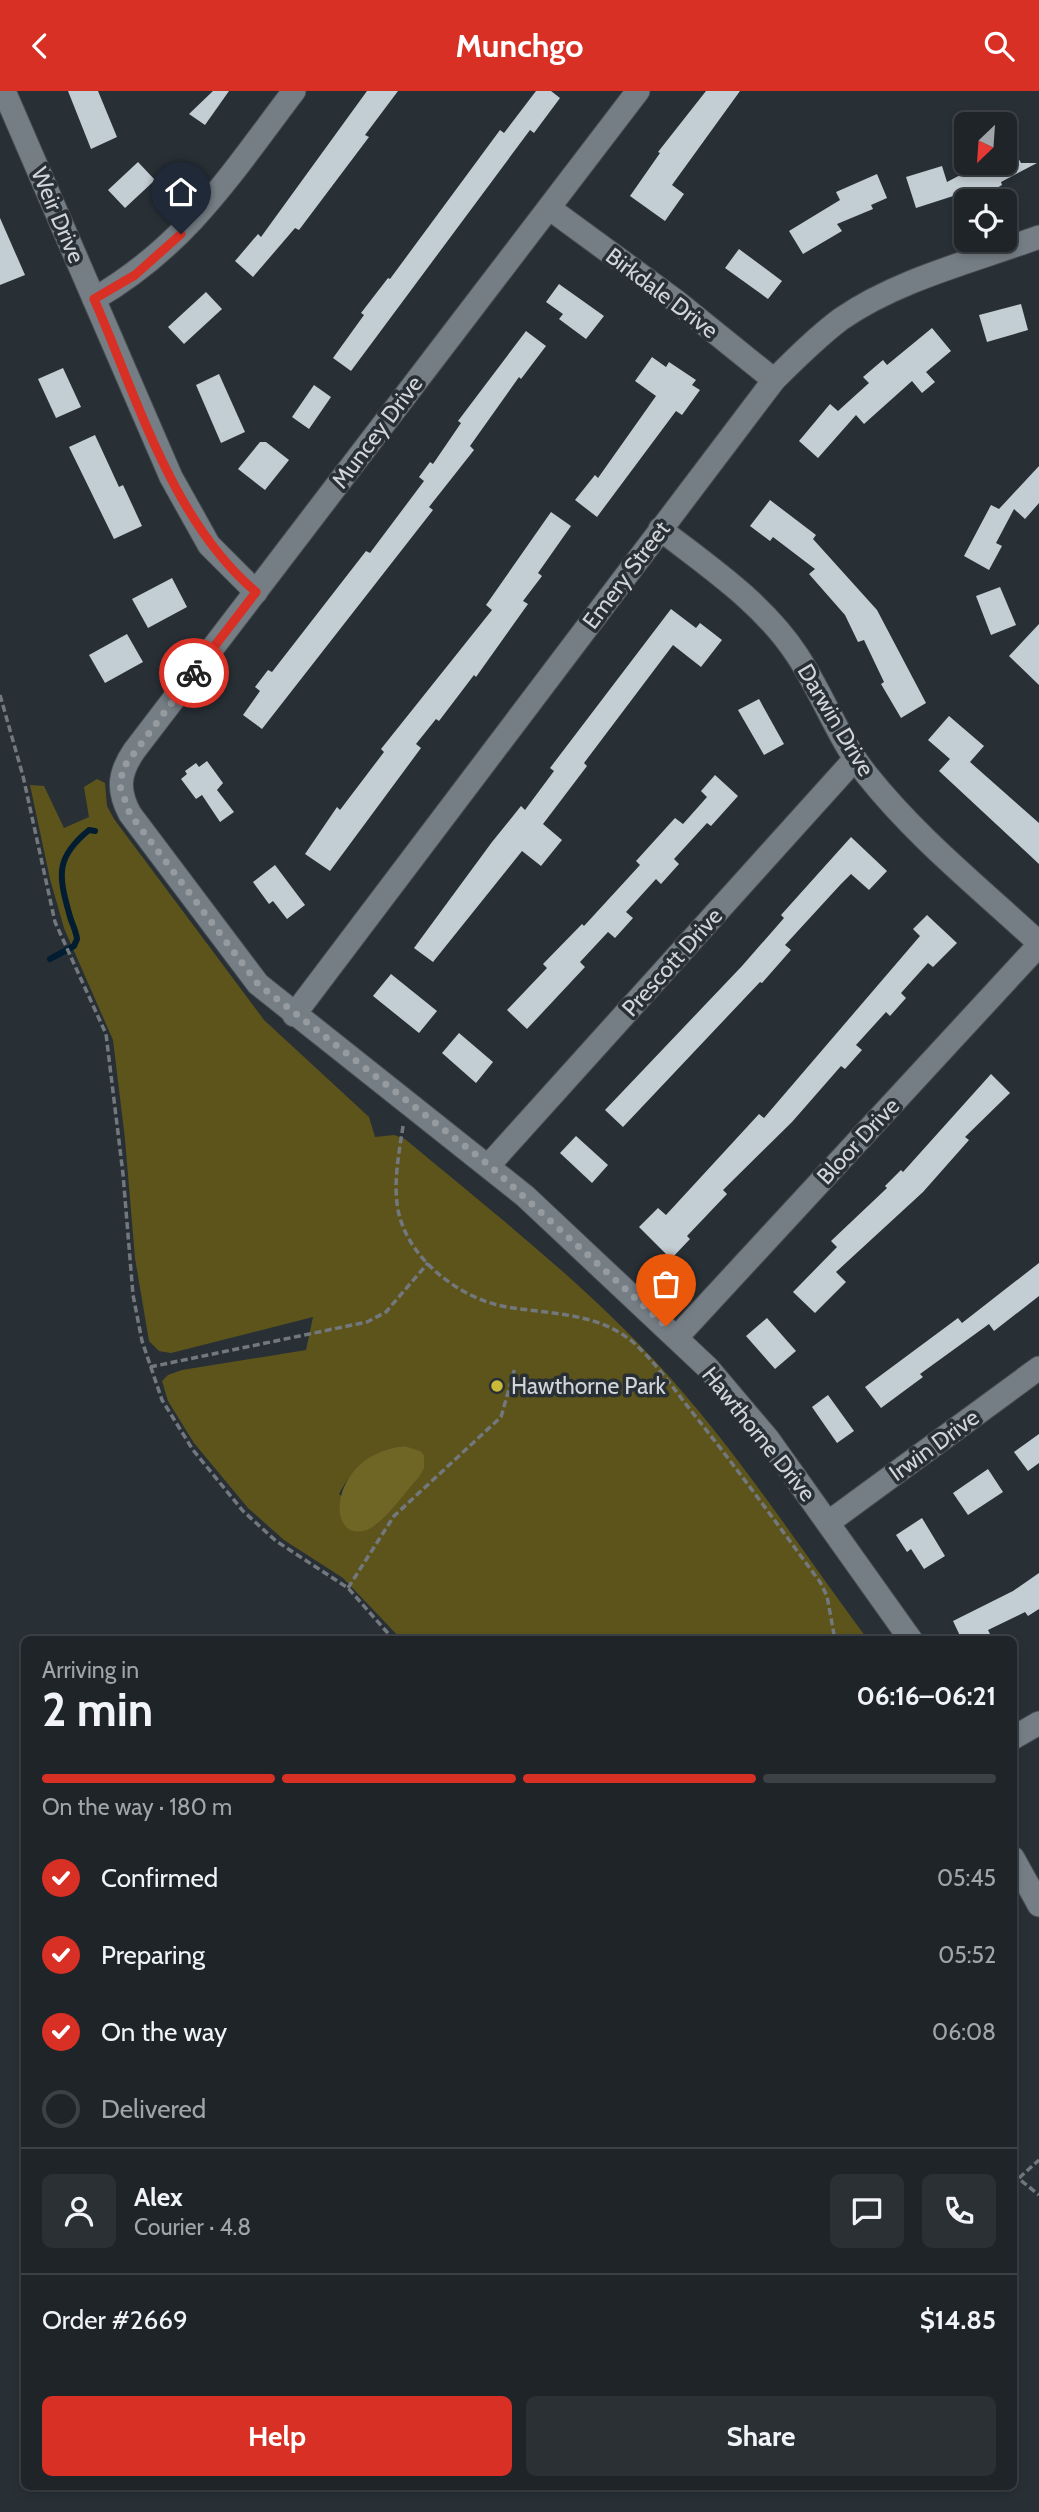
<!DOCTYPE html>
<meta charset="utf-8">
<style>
:root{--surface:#1e2428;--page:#2b3034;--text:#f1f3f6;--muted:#a1a4a8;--line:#3c4145;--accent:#d93025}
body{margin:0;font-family:Cabin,sans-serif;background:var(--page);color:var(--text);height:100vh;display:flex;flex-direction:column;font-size:26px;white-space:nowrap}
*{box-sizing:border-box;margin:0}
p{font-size:23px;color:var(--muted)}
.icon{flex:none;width:38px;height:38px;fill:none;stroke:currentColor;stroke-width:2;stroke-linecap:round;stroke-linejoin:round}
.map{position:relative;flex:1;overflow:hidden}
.side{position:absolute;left:21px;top:1545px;width:996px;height:854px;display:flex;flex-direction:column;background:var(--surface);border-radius:10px;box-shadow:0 4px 10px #0003,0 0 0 2px var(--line)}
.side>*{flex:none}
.needle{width:46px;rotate:205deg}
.controls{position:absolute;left:954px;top:21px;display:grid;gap:14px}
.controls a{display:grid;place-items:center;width:63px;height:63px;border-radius:10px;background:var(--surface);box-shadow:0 4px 10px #0003,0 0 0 2px var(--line);font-size:35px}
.pin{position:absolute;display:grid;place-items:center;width:60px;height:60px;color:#fff;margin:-72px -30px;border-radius:50% 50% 50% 0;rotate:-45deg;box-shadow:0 0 7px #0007}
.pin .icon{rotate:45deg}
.courier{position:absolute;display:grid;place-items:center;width:70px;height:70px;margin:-35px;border:5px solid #d93025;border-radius:50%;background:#fff;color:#222;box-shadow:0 2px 9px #0007}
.overview em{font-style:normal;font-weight:700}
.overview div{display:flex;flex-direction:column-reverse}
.overview{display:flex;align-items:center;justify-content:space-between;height:119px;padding:0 21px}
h1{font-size:46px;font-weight:700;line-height:52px}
.bar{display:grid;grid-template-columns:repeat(4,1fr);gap:10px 7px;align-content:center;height:84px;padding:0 21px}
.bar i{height:9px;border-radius:5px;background:var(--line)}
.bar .on{background:var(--accent)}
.bar p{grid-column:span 4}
.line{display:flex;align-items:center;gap:18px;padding:0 21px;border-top:2px solid var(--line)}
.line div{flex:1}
.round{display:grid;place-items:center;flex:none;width:74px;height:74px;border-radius:10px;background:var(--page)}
ol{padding:0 21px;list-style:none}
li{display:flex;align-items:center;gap:21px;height:77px}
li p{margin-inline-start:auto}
li .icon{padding:7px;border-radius:50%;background:var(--accent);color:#fff;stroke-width:4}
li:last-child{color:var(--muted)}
li i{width:38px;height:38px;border:4px solid var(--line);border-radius:50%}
.cta{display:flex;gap:14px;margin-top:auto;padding:14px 21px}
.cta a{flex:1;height:80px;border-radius:10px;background:var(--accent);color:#fff;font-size:28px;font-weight:700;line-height:80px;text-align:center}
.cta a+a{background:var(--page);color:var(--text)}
header{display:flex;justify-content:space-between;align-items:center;height:91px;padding:0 21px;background:var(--accent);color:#fff;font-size:32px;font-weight:700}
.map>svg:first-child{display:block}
</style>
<header><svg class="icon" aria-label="back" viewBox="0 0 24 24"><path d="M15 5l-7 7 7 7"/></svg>Munchgo<svg class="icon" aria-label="search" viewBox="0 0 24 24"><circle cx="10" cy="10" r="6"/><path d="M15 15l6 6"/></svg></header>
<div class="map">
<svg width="1039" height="2421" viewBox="0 0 1039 2421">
<rect width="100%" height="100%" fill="#283036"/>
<path fill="#5d541c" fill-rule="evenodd" d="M97,688l8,4 2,23 7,13 150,201 105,97 6,20 19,-2 11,4c85,71 175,141 250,222 79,85 144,186 213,279h-466l-59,-62 -59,-38 -36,-32 -54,-65 -26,-42 -6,-20 6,-6 14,-5 124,-20 7,-33 -142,36 -12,-2 -10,-10 -14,-83 -10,-119 -12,-99 -49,-112 -14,-49 -20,-94 14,1 20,42 25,-11 -5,-30zM404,1355l20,9v14l-48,56 -37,-31c15,-28 33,-44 65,-48z"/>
<path fill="#6f6525" d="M404,1355l16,5 4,4v14l-6,9c-11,12 -35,45 -49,51 -45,19 -42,-75 35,-83z"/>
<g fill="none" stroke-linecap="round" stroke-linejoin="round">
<path stroke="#021d31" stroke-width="6" d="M50,868l24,-13 3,-7c-1,-9 -6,-17 -8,-26 -11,-39 -13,-56 20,-83l6,1"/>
</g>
<g fill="#c3cdd4">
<path d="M68,0h30l19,46 -26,12z"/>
<path d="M213,0h16l-24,34 -16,-11z"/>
<path d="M367,0h31l-33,44 4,2 -70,93 -4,-2 -42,49 -18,-16 23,-27 3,3z"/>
<path d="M536,0h15l9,7 -26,35 -4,-3 -179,241 -18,-13 31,-43 -3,-2 27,-35 2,1 110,-149 4,3z"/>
<path d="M706,0h34l-68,94 12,9 -19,27 -35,-25 30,-43 -2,-1z"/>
<path d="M1004,41l17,31h16l-36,19 1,3 -23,13 -4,-9 -59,19 -10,-31 36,-11 5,16 36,-19h21z"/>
<path d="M138,71l17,18 -30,28 -17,-18z"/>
<path d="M877,83l10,24 -16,7 2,4 -36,15 5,7 -39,23 -14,-23 51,-31 -4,-8z"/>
<path d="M0,127l25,57 -25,10z"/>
<path d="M739,158l43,32 -14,18 -43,-31z"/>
<path d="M559,193l45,32 -18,23 -27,-20 4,-5 -17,-12z"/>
<path d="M206,201l16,17 -38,35 -16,-17z"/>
<path d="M1021,213l7,26 -41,12 -8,-27z"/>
<path d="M932,237l19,23 -25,21 9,10 -13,11 -10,-12 -48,43 -8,-9 -38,43 -19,-17 31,-37 8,7 31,-28 -6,-6 20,-17 4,5z"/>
<path d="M526,240l20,15 -25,33 -2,-2 -49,69 4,4 -45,57 4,3 -171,219 -19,-14 17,-24 -5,-4 13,-17 4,2 94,-121 4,2 54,-72 -5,-4 11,-15 3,2 28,-41 -3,-2z"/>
<path d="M652,266l14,10 3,-5 27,18 -4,5 8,5 -18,25 -6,-4 -79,106 -22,-17 20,-25 3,3 58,-82 -21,-15z"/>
<path d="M63,277l18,39 -25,11 -18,-39z"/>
<path d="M219,283l26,58 -24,11 -25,-58z"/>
<path d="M314,294l17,12 -22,32 -17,-12z"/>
<path d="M95,344l24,52 4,-2 19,41 -28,13 -45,-92z"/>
<path d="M260,351h6l23,18 -24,30 -27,-21z"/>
<path d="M1039,375v37l-14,16 -11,-10 -18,34 6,3 -13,24 -25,-14 27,-51 8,4z"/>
<path d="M770,409l46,35 -3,4 64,71 49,93 -25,15 -20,-34 3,-2 -20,-42 -6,2 -13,-27 -36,-41 6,-5 -42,-32 -3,4 -20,-15z"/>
<path d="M551,421l20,14 -33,47 4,3 -19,25 5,3 -52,73 -2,-2 -35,46 -3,-2 -20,25 5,4 -91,123 -25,-17 32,-47 3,3 44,-58 -3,-3 111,-139 -6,-5z"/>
<path d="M172,487l15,29 -39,21 -16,-29z"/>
<path d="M1000,496l16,38 -25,10 -15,-39z"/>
<path d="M671,518l25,19 4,-5 22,17 -21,27 -28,-22 -89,118 3,3 -44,58 19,16 -21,26 -19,-15 -89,111 -19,-14 78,-106 29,-36 4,4 29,-39 -4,-3z"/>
<path d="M1039,533v61l-30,-29z"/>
<path d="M127,543l16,28 -38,21 -16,-28z"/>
<path d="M759,608l25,45 -20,11 -26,-45z"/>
<path d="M949,625l35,30 -14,16 69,61v41l-100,-93 11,-12 -22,-19z"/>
<path d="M207,670l16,22 -6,7 17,22 -14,10 -18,-27 -6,4 -15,-20 6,-5 -2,-3 11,-8 3,4z"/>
<path d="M715,684l23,21 -27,30 -4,-3 -33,36 5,5 -18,20 -5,-5 -30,33 7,6 -18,20 -7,-6 -28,30 5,5 -58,62 -20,-19 40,-42 -4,-4 39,-40 2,2 56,-61 -4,-4 39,-43 8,6 24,-27 -6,-6z"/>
<path d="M851,746l36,34 -18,19 -18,-16 -10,10 -56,61 6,5 -29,33 -2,-1 -137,145 -18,-17 137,-144 42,-48 -3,-3z"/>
<path d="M275,774l30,40 -18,14 -14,-18 -4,3 -16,-22z"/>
<path d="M927,824l30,28 -24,24 -5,-4 -27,30 5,5 -16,18 -4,-4 -30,33 6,5 -17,19 -4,-3 -49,56 -69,68 4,4 -40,42 3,3 -19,20 -32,-32 19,-19 8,7 93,-101 5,4 156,-182 -7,-7z"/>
<path d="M391,883l46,37 -18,22 -46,-37z"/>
<path d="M459,942l34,29 -17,21 -34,-30z"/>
<path d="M991,983l19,19 -45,44 4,3 -46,52 -87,80 10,10 -31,31 -22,-21 44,-45 -6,-6 56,-53 -2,-2 16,-16 2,2z"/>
<path d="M576,1045l32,29 -16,18 -32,-30z"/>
<path d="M1039,1172v33l-45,35 -5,-7 -69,50 3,3 -42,31 -16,-21 93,-69 4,5z"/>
<path d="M767,1227l29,33 -21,18 -29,-33z"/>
<path d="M828,1304l26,36 -17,12 -25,-36z"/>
<path d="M1039,1343v29l-11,8 -14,-19z"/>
<path d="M988,1378l15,23 -35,23 -15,-22z"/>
<path d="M922,1427l23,38 -21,13 -13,-20 -4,3 -11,-17z"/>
<path d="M1039,1482v36l-11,7 -3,-4 -37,18 5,10h-31l-9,-19 60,-30z"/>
</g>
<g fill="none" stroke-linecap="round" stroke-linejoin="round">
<defs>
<g id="minor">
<path d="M4,0l167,386 38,68 47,47"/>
<path d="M638,0l-504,660c-15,22 -17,39 -4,63l128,170 267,212 183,172 60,71 143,201"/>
<path d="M549,117l127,93 98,79"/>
<path d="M94,208c92,-53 137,-125 200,-208"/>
<path d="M660,438c49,38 103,74 137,126 26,39 41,84 70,120 50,63 114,114 172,168"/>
<path d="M294,924l480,-635c21,-21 43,-43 67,-61 58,-40 133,-58 198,-82"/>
<path d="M489,1074l366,-406"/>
<path d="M677,1246l362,-392"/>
<path d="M829,1431l210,-154"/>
<path d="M1013,1647l26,-15"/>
<path d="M1013,1767l26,47"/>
</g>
</defs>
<use href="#minor" stroke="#474d52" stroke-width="25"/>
<g stroke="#72787d" stroke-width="3.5" stroke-dasharray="7 3.5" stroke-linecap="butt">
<path d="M0,604l23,81 32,146 51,112 17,140 10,121 9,46 20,59 31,50 50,61 33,30 72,47 46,52"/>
<path d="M403,1035c-4,28 -10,56 -5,84 10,51 66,92 115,98 42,6 88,6 121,35 22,20 40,46 58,69 44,55 86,113 128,170l7,14 8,44"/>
<path d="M150,1276l217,-45 19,-10 42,-49"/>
<path d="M348,1497l46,-72 107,-99 14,-49"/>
<path d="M1013,2083l26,21"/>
<path d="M1019,2087l20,-18"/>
</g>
<use href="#minor" stroke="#757e85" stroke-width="23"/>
</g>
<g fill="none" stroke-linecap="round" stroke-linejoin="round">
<path stroke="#969ba0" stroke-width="7" stroke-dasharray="0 12.6" d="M194,582l-71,95 -3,18 10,28 128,170 231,181 177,161"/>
<path stroke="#d93025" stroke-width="9" d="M181,143l-46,41 -41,24c43,98 78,222 162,293l-62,81"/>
</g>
<circle fill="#cdb938" stroke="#283036" stroke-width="2.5" cx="497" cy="1295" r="7"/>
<g text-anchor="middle" stroke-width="7" stroke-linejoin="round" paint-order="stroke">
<g font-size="23" fill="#d1d5d9" stroke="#283036">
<text transform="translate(58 124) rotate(67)" y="8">Weir Drive</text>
<text transform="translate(662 202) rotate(37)" y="8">Birkdale Drive</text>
<text transform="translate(377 341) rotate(-53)" y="8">Muncey Drive</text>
<text transform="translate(626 484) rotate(-53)" y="8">Emery Street</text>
<text transform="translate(836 629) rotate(59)" y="8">Darwin Drive</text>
<text transform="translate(672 871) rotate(-48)" y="8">Prescott Drive</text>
<text transform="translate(858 1050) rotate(-47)" y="8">Bloor Drive</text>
<text transform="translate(759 1343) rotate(51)" y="8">Hawthorne Drive</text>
<text transform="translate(934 1354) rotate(-36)" y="8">Irwin Drive</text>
</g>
<g font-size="23" fill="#d1d5d9" stroke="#283036" text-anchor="start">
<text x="511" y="1303">Hawthorne Park</text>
</g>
</g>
</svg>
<div class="controls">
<a><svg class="needle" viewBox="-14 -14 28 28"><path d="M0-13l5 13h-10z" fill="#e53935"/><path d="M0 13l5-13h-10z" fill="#a1a4a8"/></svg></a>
<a><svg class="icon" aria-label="locate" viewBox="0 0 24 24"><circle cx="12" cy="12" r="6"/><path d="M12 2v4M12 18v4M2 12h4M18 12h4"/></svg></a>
</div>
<div class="pin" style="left:666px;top:1235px;background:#ea580c"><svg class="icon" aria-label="bag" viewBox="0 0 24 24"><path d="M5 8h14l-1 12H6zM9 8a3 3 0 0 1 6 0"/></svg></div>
<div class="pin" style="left:181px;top:143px;background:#1f2937"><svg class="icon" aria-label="home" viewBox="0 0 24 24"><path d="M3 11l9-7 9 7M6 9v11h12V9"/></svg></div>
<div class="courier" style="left:194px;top:582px"><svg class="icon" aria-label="bike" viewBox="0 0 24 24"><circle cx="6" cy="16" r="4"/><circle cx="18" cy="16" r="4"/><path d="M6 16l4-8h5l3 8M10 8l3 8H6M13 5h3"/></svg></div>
<section class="side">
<div class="overview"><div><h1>2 min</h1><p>Arriving in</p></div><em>06:16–06:21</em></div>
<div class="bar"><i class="on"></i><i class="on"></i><i class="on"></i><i></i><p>On the way · 180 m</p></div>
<ol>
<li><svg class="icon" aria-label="check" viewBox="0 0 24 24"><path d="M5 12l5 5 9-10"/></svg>Confirmed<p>05:45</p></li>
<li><svg class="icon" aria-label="check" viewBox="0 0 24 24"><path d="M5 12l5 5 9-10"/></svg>Preparing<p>05:52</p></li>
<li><svg class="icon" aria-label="check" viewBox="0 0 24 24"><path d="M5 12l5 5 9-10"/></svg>On the way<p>06:08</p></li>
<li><i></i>Delivered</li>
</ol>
<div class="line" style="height:126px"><a class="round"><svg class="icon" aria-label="person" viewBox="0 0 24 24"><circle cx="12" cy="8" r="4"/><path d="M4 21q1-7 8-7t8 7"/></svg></a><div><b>Alex</b><p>Courier · 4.8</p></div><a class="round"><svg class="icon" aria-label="chat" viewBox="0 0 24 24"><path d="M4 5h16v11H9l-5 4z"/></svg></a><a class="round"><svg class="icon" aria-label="phone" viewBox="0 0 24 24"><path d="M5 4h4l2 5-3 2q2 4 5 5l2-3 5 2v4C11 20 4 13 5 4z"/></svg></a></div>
<div class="line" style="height:91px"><div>Order #2669</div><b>$14.85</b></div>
<div class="cta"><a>Help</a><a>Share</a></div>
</section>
</div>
